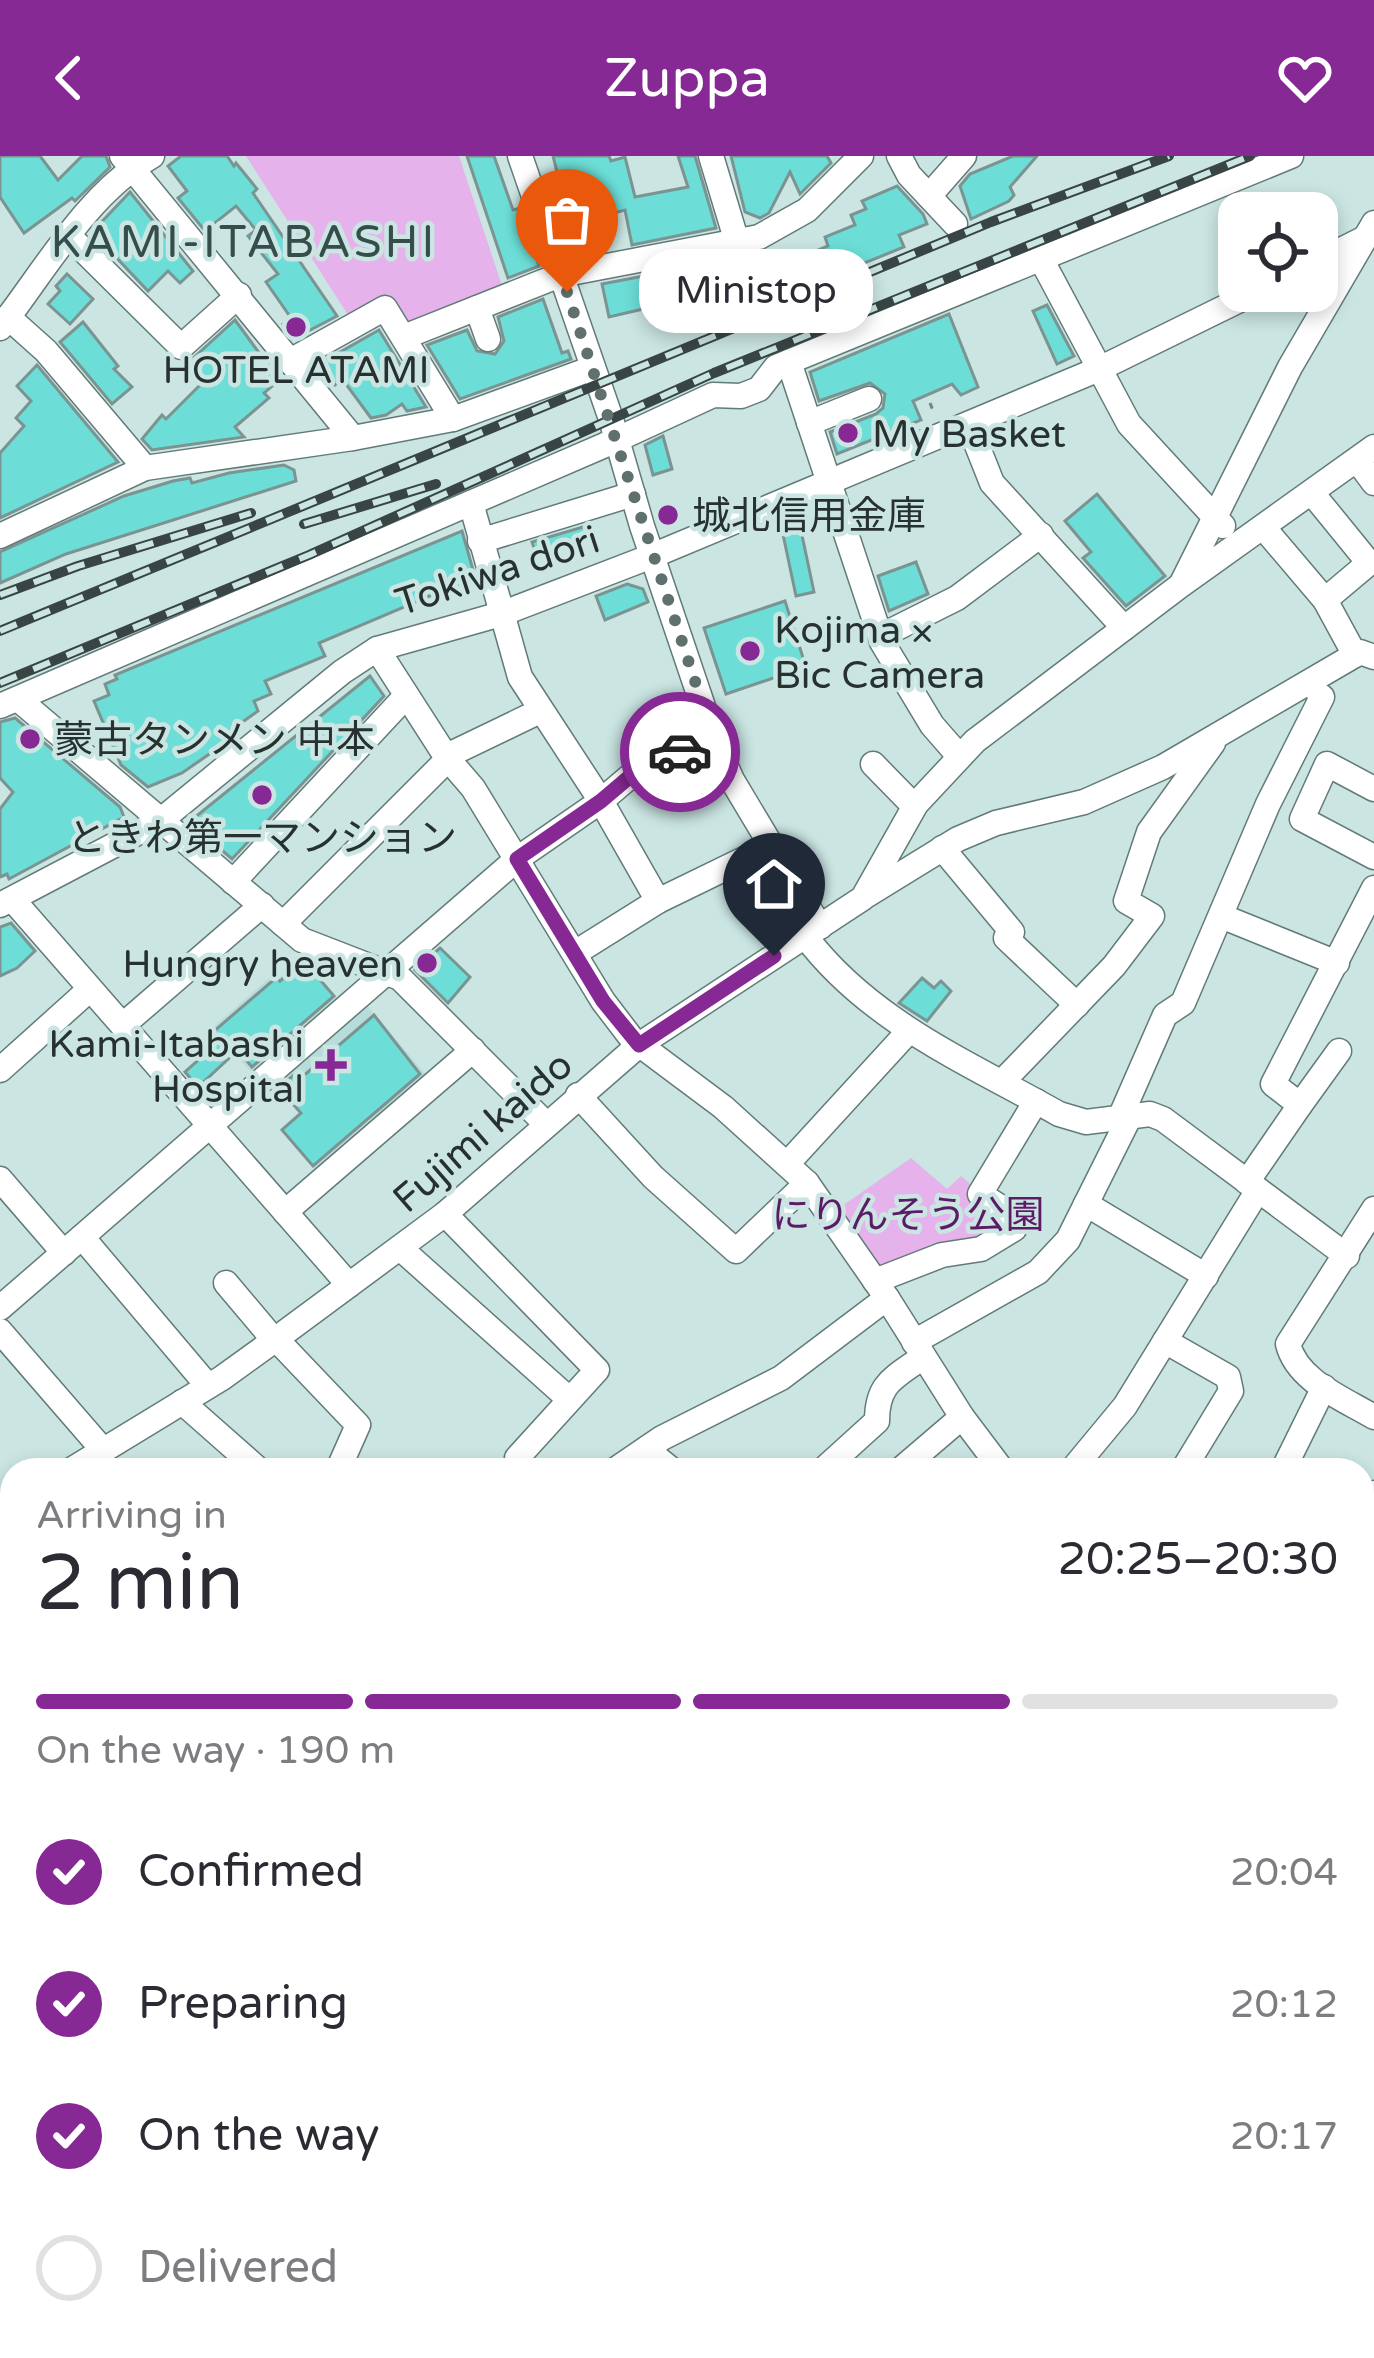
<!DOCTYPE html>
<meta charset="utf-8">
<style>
:root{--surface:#fff;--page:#f2f2f3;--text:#2b2b33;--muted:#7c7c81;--line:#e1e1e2;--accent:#872994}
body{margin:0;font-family:"Varela Round","Noto Sans JP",sans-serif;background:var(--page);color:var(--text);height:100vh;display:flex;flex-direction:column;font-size:45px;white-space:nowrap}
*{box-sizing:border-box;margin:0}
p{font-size:39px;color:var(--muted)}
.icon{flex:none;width:66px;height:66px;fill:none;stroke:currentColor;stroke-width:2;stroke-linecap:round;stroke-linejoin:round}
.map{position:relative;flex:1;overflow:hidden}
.details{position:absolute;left:0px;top:1302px;width:1374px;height:900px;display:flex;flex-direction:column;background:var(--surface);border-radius:36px 36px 0 0;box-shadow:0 6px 18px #0003}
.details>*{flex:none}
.fabs{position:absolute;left:1218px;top:36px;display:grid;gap:24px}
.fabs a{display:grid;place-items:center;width:120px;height:120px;border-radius:24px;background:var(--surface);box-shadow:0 6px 18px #0003;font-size:60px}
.pin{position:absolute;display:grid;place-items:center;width:102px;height:102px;color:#fff;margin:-123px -51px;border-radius:50% 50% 50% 0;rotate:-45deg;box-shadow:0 0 12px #0007}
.pin .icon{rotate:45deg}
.courier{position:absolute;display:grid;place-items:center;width:120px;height:120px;margin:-60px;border:9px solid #872994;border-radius:50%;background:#fff;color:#222;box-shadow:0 3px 15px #0007}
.bubble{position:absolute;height:84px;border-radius:36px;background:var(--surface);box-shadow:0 6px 18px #0003;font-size:39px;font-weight:600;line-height:84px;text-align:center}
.summary em{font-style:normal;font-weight:600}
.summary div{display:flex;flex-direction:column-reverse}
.summary{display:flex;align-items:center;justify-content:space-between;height:204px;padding:0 36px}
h1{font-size:78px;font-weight:600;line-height:90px}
.bar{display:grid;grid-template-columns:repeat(4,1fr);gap:18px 12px;align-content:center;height:144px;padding:0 36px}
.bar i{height:15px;border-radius:9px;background:var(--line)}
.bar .current{background:var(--accent)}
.bar p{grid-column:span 4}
ol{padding:0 36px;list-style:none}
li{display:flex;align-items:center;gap:36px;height:132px}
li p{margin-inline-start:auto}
li .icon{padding:12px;border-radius:50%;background:var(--accent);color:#fff;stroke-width:4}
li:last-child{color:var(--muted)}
li i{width:66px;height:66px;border:6px solid var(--line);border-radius:50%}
header{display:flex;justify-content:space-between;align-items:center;height:156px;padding:0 36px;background:var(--accent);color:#fff;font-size:54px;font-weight:600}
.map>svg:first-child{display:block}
</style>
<header><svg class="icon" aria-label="back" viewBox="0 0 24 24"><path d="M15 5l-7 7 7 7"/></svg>Zuppa<svg class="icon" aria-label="heart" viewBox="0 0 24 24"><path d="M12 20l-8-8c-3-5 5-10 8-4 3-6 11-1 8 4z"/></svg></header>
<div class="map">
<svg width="1374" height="2202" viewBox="0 0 1374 2202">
<rect width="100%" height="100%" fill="#cae5e2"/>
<g fill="#b7dcd9">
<path d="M303,802l47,56 15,-11 61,72 -110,96 -36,-42 18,-16 -38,-44 -7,5 -20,-22 -11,9 -21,-23 74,-65 6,4z"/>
<path d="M1374,1403v156l-12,-10v-130z"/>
</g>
<g fill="#e5b2ec">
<path d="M246,0h213l45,136 -98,41 -17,-39 -39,24z"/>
<path d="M911,1002l36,31 14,-13 49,42 -7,14 -125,40 -43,-61z"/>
<path d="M1065,2190h107l3,12h-106z"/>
</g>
<g fill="#6cded7" stroke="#7b9492" stroke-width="3">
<path d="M0,0h40l18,24 24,-24h24l4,11 -35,34 -3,-3 -48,35 -24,-36z"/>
<path d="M181,0h46l7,10 2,-3 21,26 -4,4 84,123 -44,23 -10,-15 8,-6 -25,-36 12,-8 -30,-38 8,-6 -20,-24 -31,25 -27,-33 9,-7 -19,-25z"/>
<path d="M467,0h27l19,54 7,-2 19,58 -31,12z"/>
<path d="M553,0h56l2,5 14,-4 10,40 53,-10 -10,-31h17l21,72 -84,17 -7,-35 -37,10 8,31 -18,4z"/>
<path d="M731,0h96l4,7 -31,31 -10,-22 -21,41 -9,5 -15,-6z"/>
<path d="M1013,0h24l-27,31 4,8 -5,6 -38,18 -11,-33 10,-12z"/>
<path d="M897,30l26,28 4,10 -28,11 5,12 -146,59 -11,-26 81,-34 -3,-9 30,-12 -4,-10 15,-6 -4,-8z"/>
<path d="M130,36l63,79 -13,12 -12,-12 -20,20 -56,-59z"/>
<path d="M738,102l5,33 -20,4 -2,-12 -63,13 -16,6 1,7 -34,8 -7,-33z"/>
<path d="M67,118l26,25 -23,25 -22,-20 12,-13 -4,-5z"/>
<path d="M543,143l19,54 6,-2 3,8 -111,40 -33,-54 40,-15 10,21 18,3 9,-13 -6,-24z"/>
<path d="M1047,149l27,51 -17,8 -24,-53z"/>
<path d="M949,158l29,73 -17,8 -9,-11 -39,17 8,19 -84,34 -7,-22 46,-18 7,-6 2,-14 -15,-11 -51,18 -9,-29z"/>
<path d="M235,164l44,60 -15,13 5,5 -34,29 9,10 -92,13 -10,-11 20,-24 4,4 40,-40 -16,-18z"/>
<path d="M83,166l35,44 -4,3 18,18 -20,17 -52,-62z"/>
<path d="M379,174l47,77 -19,4 -5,-7 -16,11 -15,3 -28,-38 -8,5 -16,-21z"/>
<path d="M37,209l81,97 -118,56v-65l24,-27 -8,-8 15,-17 -14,-15z"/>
<path d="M663,280l9,33 -19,6 -8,-30z"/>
<path d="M284,309l10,5 2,11 -230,73 -66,29v-31l124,-56 49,-15 17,-3 2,5 37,-10z"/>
<path d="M1097,338l68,82 -39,30 -43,-48 8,-6 -26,-31z"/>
<path d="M799,365l15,71 -18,4 -15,-71z"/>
<path d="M586,370l4,12 -53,19 -5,-15z"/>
<path d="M462,375l13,46 -156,66 6,13 -60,25 6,13 -17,7 4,10 -31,22 4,6 -49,34 -34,14 -27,-22 -27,-64 15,-6 -4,-11 12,-5 -2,-4z"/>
<path d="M916,406l12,32 -39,17 -11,-35z"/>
<path d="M627,428l16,5 5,13 -43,18 -9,-24z"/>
<path d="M785,445l21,66 -80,27 -22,-66z"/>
<path d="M370,520l14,20 -152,163 -43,-37z"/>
<path d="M15,562l105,89 4,10 -115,62 -2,-5 -7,3v-68l13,-17 -13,-14v-56z"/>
<path d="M11,767l24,28 -18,17 -17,8v-49z"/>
<path d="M440,792l30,29 -22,26 -33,-33z"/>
<path d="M304,805l30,35 -82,71 -14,-17 -40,37 -13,-15 29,-26 -8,-8 71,-61 3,4z"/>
<path d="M922,822l12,10 7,-7 10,10 -24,30 -28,-18z"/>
<path d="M374,859l46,59 -107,92 -31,-36 19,-17 -22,-25 17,-15 5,5z"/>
</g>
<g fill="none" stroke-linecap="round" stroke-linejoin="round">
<defs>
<g id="minor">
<path d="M122,0l231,282"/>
<path d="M520,0l91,263 31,107 72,213 18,41 88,147"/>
<path d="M711,0l26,86"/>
<path d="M899,0l10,19 46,49"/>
<path d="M929,40l35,-40"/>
<path d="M68,79l113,112 58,-52"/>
<path d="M1040,101l89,167 94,102"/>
<path d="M1317,106l46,-23"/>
<path d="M477,152l11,31"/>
<path d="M8,161l38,34 99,117"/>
<path d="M0,172c46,-59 86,-133 152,-172"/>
<path d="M404,181l156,-62 199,-38 48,-27 54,-54"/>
<path d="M292,204l93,-52 68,111"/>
<path d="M789,206l93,280 50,83 27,31"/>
<path d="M809,267l60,-24"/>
<path d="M969,269l23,58 132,145"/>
<path d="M1357,304l17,23"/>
<path d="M1312,337l57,70 -44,37"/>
<path d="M471,347l49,174 81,124 57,100"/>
<path d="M1263,371l62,73 30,55"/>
<path d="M0,380l145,-68 208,-30 100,-19 140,-51"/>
<path d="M480,385l153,-47"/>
<path d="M1182,427l108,-216 84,-144"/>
<path d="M881,480l76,-38 84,-63"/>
<path d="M377,493l70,109 26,30 130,213 29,38 91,68 84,76 80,115 75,119 40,53"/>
<path d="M18,543l284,241 98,38 146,146"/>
<path d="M0,550l605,-261 108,-50 28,1 18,-7 17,-22 515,-211"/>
<path d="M873,608l41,42"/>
<path d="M1374,633l-47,-25 -25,55 72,38"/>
<path d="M942,692l70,84 -6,6 71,67"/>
<path d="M233,726l173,-186"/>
<path d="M867,739l91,-56 38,-16 88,-21 79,-35 192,-112 5,-3 14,5"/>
<path d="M13,744l336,385"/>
<path d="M0,749l160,-84 182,-149 35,-23 124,-35 151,-58 447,-187 159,-78"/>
<path d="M1221,760l116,47"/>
<path d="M283,768l172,-172 85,-41"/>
<path d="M805,780c65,86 164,127 254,178l27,8 64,-8 13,5 184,137"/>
<path d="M575,797l83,-52 113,-55"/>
<path d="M123,869l139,-120"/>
<path d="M0,914l90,-81"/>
<path d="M1002,926l112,-116 38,-50 -26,-15 23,-69 64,-89"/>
<path d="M578,939l75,82 83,74 71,-68"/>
<path d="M1300,949l39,-54"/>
<path d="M1119,964l46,-105 18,-12 85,-199 54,-107 -3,-2"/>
<path d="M788,1007l120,-131"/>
<path d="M0,1023l64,74"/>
<path d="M1247,1026l53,-77 -27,-21 101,-196"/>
<path d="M1086,1048l120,72"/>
<path d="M1374,1053l-86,135c9,37 56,55 86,73"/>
<path d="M285,1056l188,-162"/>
<path d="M445,1058l152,156 -80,88v12"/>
<path d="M82,1081l126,149"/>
<path d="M400,1092l169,151"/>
<path d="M875,1125l67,-26 39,-6 33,-20v-13l-34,-22 56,-93"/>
<path d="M226,1127l48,57"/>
<path d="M0,1152l517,-449 84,-58 40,-34 73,-28"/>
<path d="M0,1175l103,119"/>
<path d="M276,1183l82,86 -20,45"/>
<path d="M1165,1185l63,36 3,14 -48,79"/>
<path d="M914,1186l124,-70 30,-32 61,-122"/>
<path d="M182,1246l77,68"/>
<path d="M646,1293l26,21"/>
<path d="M71,1314l151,-92 54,-39 169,-125 194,-169 224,-147 53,-94 59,-63 206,-156 193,-138"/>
<path d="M615,1314l47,-32 119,-60 106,-80"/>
<path d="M823,1314l54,-49c0,-38 17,-43 46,-64"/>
<path d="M900,1314l62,-53"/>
<path d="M1072,1314l53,-64 133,-216"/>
<path d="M1283,1314l41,-83"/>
<path d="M1368,1345l6,-8"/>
<path d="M0,1357l12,-7"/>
<path d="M0,1451l12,1"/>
<path d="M0,1541l12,4"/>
<path d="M0,1604l12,9"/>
<path d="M1362,1713l12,8"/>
<path d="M1362,1783l12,-10"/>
<path d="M0,1923l12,-18"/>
<path d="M0,2027l12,10"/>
<path d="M1362,2060l12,-4"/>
<path d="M1362,2161l12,24"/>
<path d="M0,2189l12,-33"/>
<path d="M169,2190l6,12"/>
<path d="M263,2190l8,12"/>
<path d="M334,2190l1,12"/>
<path d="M438,2190l1,12"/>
<path d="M572,2190l22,12"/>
<path d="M708,2190l2,12"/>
<path d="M1316,2190l5,12"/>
<path d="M787,2202l10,-12"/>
<path d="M904,2202l53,-12"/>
</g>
</defs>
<use href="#minor" stroke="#627b79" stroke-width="27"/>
<g stroke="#728482" stroke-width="3" stroke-dasharray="6 9" stroke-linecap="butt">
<path d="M930,247l4,10"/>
<path d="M1179,2190l4,12"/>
</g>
<use href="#minor" stroke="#fff" stroke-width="24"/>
<defs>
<g id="rail">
<path d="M304,368l132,-40"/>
<path d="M0,439l78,-29 173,-53"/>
<path d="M0,475l991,-409 178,-66"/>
<path d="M0,527l309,-128 405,-182 536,-217"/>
</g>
</defs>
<use href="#rail" stroke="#394544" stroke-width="10"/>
<use href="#rail" stroke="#cae5e2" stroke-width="6" stroke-dasharray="18" stroke-linecap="butt"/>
</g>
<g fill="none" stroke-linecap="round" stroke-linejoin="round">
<path stroke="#60706e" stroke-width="12" stroke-dasharray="0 21.6" d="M567,136l147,447 -34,13"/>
<path stroke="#872994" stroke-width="15" d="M680,596l-39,15 -40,34 -84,58 86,142 36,44 135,-89"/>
</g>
<g fill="#872994" stroke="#cae5e2" stroke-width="4.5">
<circle cx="296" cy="171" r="12"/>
<circle cx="848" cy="277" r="12"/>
<circle cx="668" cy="359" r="12"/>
<circle cx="750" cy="495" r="12"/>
<circle cx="30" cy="583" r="12"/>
<circle cx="262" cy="639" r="12"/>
<circle cx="427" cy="807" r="12"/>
<path d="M325 891h12v12h12v12h-12v12h-12v-12h-12v-12h12z"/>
</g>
<g text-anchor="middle" stroke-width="9" stroke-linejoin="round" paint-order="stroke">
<g font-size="39" fill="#273130" stroke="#cae5e2" text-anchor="start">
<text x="296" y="227" text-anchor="middle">HOTEL ATAMI</text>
<text x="872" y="291">My Basket</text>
<text x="692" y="373">城北信用金庫</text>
<text x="774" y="487">Kojima ×<tspan x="774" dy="45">Bic Camera</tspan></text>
<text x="54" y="597">蒙古タンメン 中本</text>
<text x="262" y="695" text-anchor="middle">ときわ第一マンション</text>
<text x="403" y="821" text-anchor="end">Hungry heaven</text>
<text x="304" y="901" text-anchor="end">Kami-Itabashi<tspan x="304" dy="45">Hospital</tspan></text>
</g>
<g font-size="39" fill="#273130" stroke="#cae5e2">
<text transform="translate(497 414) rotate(-18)" y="14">Tokiwa dori</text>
<text transform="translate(482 975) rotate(-41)" y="14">Fujimi kaido</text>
</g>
<g font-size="39" fill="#5c1b65" stroke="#cae5e2">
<text x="908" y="1072">にりんそう公園</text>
</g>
<g font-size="45" letter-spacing="3" fill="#354d4b" stroke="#cae5e2">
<text x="244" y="101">KAMI-ITABASHI</text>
</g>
</g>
</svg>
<div class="fabs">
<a><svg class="icon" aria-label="locate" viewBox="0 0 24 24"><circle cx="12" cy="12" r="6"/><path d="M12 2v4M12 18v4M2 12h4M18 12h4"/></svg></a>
</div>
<div class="pin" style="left:567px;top:136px;background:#ea580c"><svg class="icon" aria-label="bag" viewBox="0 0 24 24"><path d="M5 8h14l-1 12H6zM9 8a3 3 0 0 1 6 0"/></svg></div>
<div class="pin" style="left:774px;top:800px;background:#1f2937"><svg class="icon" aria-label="home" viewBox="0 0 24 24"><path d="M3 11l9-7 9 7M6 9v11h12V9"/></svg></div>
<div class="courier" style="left:680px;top:596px"><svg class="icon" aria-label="car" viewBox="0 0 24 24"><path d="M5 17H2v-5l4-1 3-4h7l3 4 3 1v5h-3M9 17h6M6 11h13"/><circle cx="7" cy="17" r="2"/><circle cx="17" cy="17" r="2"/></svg></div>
<div class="bubble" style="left:639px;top:93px;width:234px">Ministop</div>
<section class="details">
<div class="summary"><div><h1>2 min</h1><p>Arriving in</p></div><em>20:25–20:30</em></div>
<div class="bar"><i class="current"></i><i class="current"></i><i class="current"></i><i></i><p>On the way · 190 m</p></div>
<ol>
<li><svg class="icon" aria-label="check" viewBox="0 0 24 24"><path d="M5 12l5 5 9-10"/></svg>Confirmed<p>20:04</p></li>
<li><svg class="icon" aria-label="check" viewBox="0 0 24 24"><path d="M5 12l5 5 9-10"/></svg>Preparing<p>20:12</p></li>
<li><svg class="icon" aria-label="check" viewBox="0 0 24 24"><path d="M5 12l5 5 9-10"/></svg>On the way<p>20:17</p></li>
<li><i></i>Delivered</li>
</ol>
</section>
</div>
